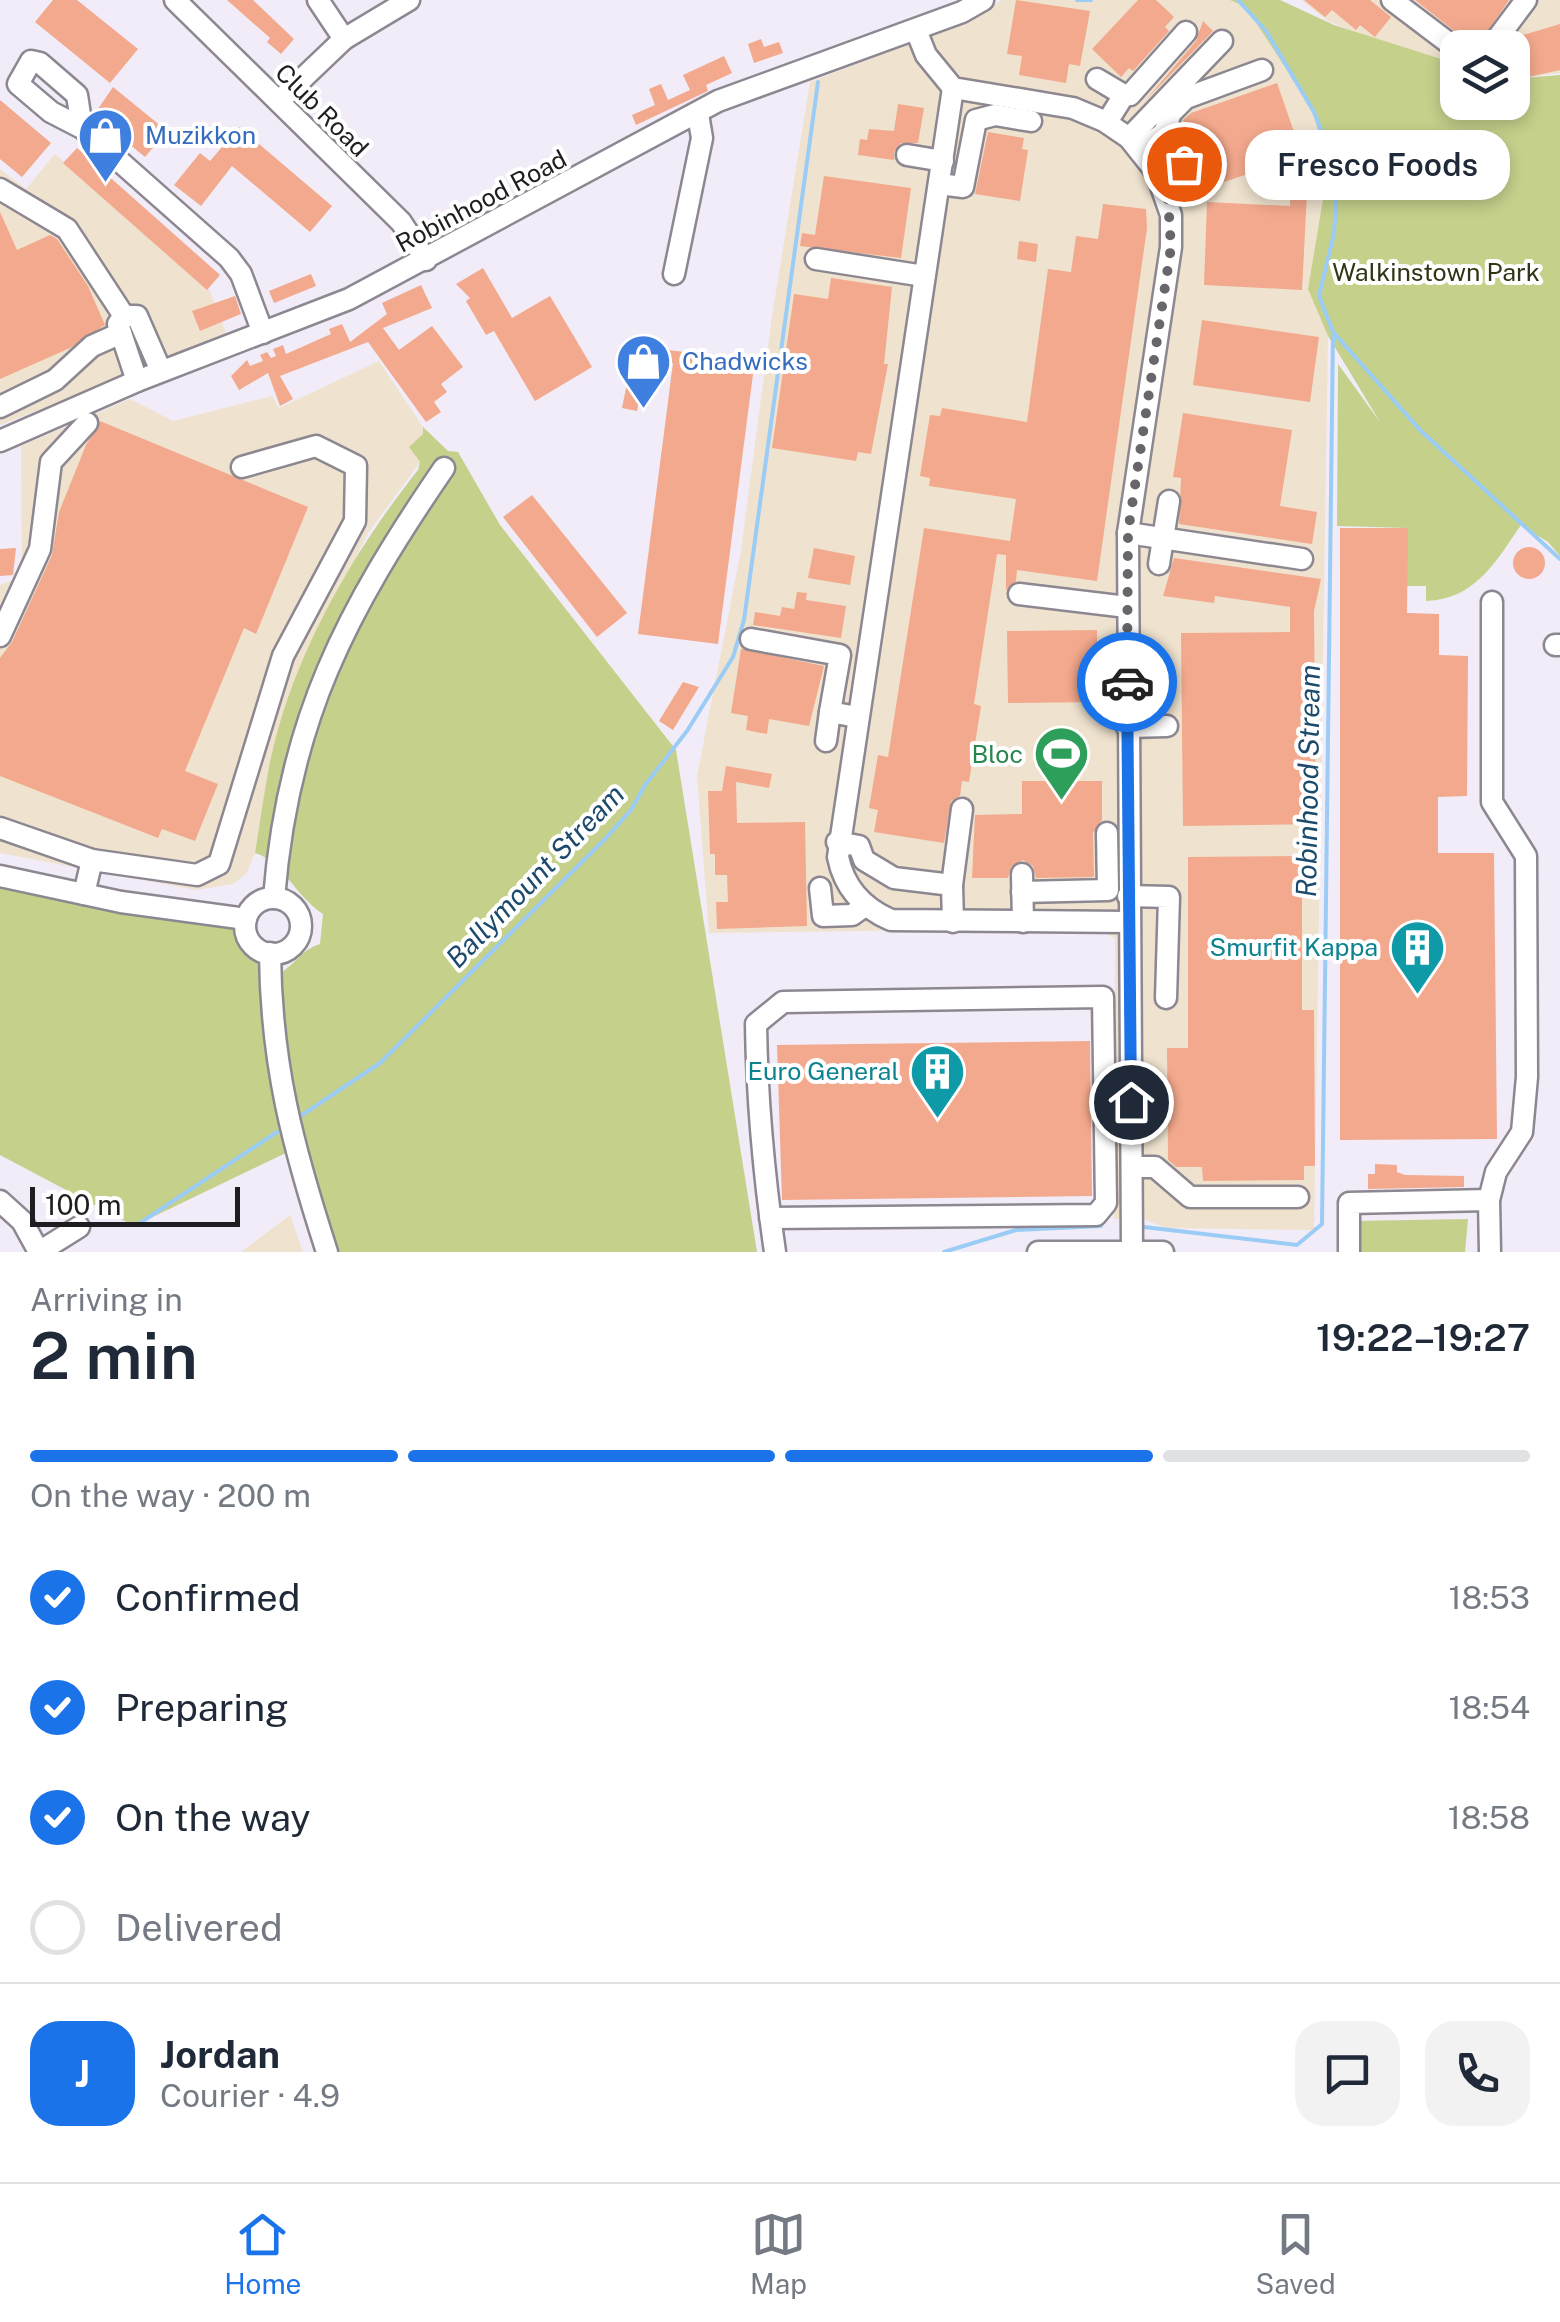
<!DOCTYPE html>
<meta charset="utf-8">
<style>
:root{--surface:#fff;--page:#f2f2f3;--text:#1f2937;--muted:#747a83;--line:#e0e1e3;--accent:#1a73e8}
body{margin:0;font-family:"Public Sans",sans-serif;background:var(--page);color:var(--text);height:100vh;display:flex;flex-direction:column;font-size:38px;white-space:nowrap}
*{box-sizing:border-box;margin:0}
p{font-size:32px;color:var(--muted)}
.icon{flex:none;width:55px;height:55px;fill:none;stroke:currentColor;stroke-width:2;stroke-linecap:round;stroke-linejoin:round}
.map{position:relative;height:1252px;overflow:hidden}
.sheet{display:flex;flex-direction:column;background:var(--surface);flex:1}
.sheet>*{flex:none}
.tools{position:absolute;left:1440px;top:30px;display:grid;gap:20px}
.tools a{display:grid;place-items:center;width:90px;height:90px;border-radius:20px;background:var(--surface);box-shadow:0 5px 15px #0003;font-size:50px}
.scale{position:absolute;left:30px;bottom:25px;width:210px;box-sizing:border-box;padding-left:10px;border:5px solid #1f1d20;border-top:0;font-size:28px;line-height:35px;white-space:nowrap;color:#1f1d20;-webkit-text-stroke:8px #fff;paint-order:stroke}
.pin{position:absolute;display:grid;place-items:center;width:85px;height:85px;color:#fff;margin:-42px;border:5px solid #fff;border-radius:50%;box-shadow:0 2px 10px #0007}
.courier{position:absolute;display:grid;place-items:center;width:100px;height:100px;margin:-50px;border:8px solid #1a73e8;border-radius:50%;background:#fff;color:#222;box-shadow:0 2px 12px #0007}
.bubble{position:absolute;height:70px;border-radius:30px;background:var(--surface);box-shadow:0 5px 15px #0003;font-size:32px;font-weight:600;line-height:70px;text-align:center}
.head em{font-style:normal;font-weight:600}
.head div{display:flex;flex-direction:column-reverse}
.head{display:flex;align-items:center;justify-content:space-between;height:170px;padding:0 30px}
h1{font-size:65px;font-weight:600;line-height:75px}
.bar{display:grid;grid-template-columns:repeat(4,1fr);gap:15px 10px;align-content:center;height:120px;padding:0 30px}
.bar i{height:12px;border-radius:8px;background:var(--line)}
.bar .active{background:var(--accent)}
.bar p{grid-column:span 4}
.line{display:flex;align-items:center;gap:25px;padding:0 30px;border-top:2px solid var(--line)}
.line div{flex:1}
.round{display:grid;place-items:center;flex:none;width:105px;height:105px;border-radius:30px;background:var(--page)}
ol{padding:0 30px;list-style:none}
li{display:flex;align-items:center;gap:30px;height:110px}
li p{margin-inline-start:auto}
li .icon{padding:10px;border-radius:50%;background:var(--accent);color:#fff;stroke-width:4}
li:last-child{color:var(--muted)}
li i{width:55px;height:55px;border:5px solid var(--line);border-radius:50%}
.tabs{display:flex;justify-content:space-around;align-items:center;height:140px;border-top:2px solid var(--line);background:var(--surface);font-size:28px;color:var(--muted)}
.tabs a{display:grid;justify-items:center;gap:5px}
.tabs .active{color:var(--accent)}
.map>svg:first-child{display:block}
</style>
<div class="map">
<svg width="1560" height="1252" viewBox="0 0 1560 1252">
<rect width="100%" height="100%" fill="#f1ecf7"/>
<g fill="#efe3cf">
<path d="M1001,0h229l16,7 68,105 13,63 -19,114 20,47 -14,894 -148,-2 -22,-9h-30l1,-280 -17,-11 -389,5 -12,-157 44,-226 31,-234 38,-234 166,-64z"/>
<path d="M1301,0h259v73l-47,6 -1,-31h-54l-1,17 -54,-14 -75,-30z"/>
<path d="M55,154l155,137 17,45 -227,89v-256l26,20z"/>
<path d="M379,361l44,66 1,7 -15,13 11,15 -52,71 -71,147 -26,79 -16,94 -9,21 -13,10 -37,6 -196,-37v-268l22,-8 -1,-131 109,-47 43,22 99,-25 7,12z"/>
<path d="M290,1215l13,37h-62z"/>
</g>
<g fill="#c5d08b">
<path d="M1230,0h50l54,25 123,39 1,38h54l1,-23 47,-4v481l-12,-14 -27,-17c-26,38 -46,74 -95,76v-15h-19v-58l-70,-2 1,-162 42,58 -52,-86 -20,-47 19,-114 -13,-63 -68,-105z"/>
<path d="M423,427l25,24 10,1 42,73 176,225 81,502h-425l-38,-103 -160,77 -134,-71v-279l246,52 7,17 27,28c16,-9 21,-23 40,-29l3,-30c-28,-18 -40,-53 -68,-61 5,-30 9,-61 15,-91 22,-105 82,-209 148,-292l2,-8 -11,-15 14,-13z"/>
<path d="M1468,1219l-3,33h-110l-2,-31z"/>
</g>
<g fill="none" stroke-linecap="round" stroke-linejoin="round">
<g stroke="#9bccf5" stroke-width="4">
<path d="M1077,0h14"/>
<path d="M1238,0l28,31 48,81 24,63 -4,58 -15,63 14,36 88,99 139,128"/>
<path d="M299,1117l81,-54 225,-224 26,-29 14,-25 42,-54 46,-74 11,-37 74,-538"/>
<path d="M140,1223l137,-91"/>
<path d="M1144,1227l153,18 25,-21 11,-892"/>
<path d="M944,1252l72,-22 85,-4"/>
</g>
</g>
<g fill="#f3a98d">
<path d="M53,0h24l61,49 -28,34 -75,-61z"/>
<path d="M227,0h26l41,39 -13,15 -14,-12 3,-4z"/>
<path d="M1016,0l74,11 -10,55 -11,-2 -3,19 -47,-8 3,-19 -15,-2z"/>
<path d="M1138,0h18l18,17 -9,10 4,4 -36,40 -4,-3 -8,9 -29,-28z"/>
<path d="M1304,0h66l21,17 -16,20 -15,-12 -4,5 -24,-20 -7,7z"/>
<path d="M1415,0h94l-33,48z"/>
<path d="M1203,21l10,10 -68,70 51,-60z"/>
<path d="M1560,24v46l-36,8 -8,-41z"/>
<path d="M761,39l3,8 15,-5 4,11 -29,10 -6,-19z"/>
<path d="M724,56l8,17 -26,12 2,6 -72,34 -4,-10 23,-10 -6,-16 12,-5 7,16 22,-10 -7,-15z"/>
<path d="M1277,83l25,72 -95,33 -24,-68 8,-7z"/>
<path d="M113,87l54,44 -22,26 -51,-42z"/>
<path d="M0,100l51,43 -29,34 -22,-18z"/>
<path d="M898,104l26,4 -6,35h-17l-7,9v8l-36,-5 2,-16 7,1 2,-11 25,2z"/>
<path d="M239,127l93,79 -22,26 -78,-66 -31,40 -27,-21 26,-32 10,8z"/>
<path d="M988,132l36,6 -2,11 6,1 -8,51 -45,-7z"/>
<path d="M77,148l143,127 -13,15 -144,-127z"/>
<path d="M824,176l87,12 -10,70 -101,-12 2,-13 13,2z"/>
<path d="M1290,193l17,1 -5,96 -98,-5 3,-83 83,4z"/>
<path d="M1103,204l43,5 1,19 -50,353 -80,-11 -1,11 -10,9v-35l-9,-1 -23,150 7,2 -12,76 -7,-1 -2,15 -9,5 -7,42 -70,-11 4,-22 -9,-2 9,-53 10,2 36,-229 86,13 6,-42 -87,-13 1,-8 -10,-2 10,-61 10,1 2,-8 85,14 21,-153 23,3 5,-36 22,3z"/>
<path d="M0,212l17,38 33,-15 7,4 31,47 17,39 -35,23 -70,31z"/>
<path d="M1019,241l19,3 -2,18 -19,-3z"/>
<path d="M483,268l29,50 38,-22 42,71 -57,34 -41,-70 -8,4 -20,-34 4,-3 -14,-14z"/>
<path d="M311,274l5,12 -42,17 -5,-12z"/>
<path d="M831,278l61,9 -8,77h4l-17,90 -13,-2 -2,9 -84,-13 22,-154 34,5z"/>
<path d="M421,285l11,23 -49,20 16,22 33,-24 31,41 -22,17 6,8 -13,10 7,10 -15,10 -58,-80 -88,34 13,23 -13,7 -12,-33 -29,17 -8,-14 16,-16 3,6 13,-5 -3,-6 7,-3 4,6 5,-2 -3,-7 10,-4 3,9 45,-20 -2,-5 13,-5 8,18 37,-28 -5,-11z"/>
<path d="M235,296l6,18 -41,17 -8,-20z"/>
<path d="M1202,320l117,17 -9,65 -117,-17z"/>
<path d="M668,350l82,10 -1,13 4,1 -35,270 -80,-10 35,-271 -7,-1z"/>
<path d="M627,383l15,3 -5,25 -15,-3z"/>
<path d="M1183,413l109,17 -12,76 37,6 -5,32 -133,-20 2,-46 -8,-1z"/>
<path d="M100,421l208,86 -52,127 -12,-6 -59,143 33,13 -23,57 -33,-12 -4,9 -158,-62v-118l12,-16 40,-87 7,-43 27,-67z"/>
<path d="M532,495l95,118 -30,24 -94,-120z"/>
<path d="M1340,528h68l-1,85 32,1v41l29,1 -1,140 -29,1v56h56l3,286 -157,1z"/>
<circle cx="1529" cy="563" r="16"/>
<path d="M16,548l-3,27 -13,1v-27z"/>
<path d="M814,548l41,8 -5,29 -42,-7z"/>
<path d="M1174,558l147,21 -7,32 2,213 -133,2 -2,-193 109,-1v-25l-75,-11 -1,7 -51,-7z"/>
<path d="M797,592l10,1 -1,7 40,6 -5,32 -88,-13 2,-13 25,4 2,-9 12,2z"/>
<path d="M1097,630l1,72 -90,1 -1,-72z"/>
<path d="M741,649l83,17 -15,60 -40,-7 -2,15 -21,-4 2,-14 -17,-3z"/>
<path d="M683,682l16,5 -26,43 -14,-9z"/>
<path d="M726,766l46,8 -3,14 -33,-6 1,41 68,-1 2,104 -90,3 -1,-27h12l-1,-27h-12v-21h-5l-2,-63h14z"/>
<path d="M1022,781h80v39l-9,13 1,44 -58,1 -3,-12 -10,-6 -12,7 -3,11h-36l3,-63 47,-1z"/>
<path d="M1302,856v154h12l1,156h-11v14l-101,1 -1,-14h-26l-8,-7 -1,-112h21v-191z"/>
<path d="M1090,1041l2,155 -310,4 -5,-155z"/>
<path d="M1375,1164l22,1v7l8,3 59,1v11l-96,2v-15h7z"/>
</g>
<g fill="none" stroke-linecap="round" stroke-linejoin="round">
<defs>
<g id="minor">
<path d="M175,0l226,222 25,38"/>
<path d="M318,0l26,39"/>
<path d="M1392,0l66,50"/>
<path d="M916,30l10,25 27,33 120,20 31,13 25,17 27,34 15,43v32l-43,286 4,716"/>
<path d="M1490,48l36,-48"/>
<path d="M1097,79l27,16 -17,27"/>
<path d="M953,88l-115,769c6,30 25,51 53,63l237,2"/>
<path d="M1124,95h6l56,-63"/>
<path d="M279,101l65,-62 65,-39"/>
<path d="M82,128l-5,-33 -37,-32 -9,-2 -13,23 33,28 31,16 147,130 12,16 22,59"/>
<path d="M1164,133l29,53 -25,13"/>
<path d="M1129,138l93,-97"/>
<path d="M1139,150l25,-17 7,-20 15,-15 76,-28"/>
<path d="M907,155l36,6"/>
<path d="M939,184l24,3 13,-67 19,-5 36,6"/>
<path d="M0,189l67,40 57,87"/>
<path d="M816,259l108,17"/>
<path d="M674,274l28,-136 -4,-24"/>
<path d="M137,381l-19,-57 6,-8h13l24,55"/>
<path d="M0,407l55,-27 37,-34 29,-13"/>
<path d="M0,441l137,-60 212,-82 369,-198 244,-89 21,-12"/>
<path d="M1128,533l174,26"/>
<path d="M1159,564l10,-63"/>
<path d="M1019,594l108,13"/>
<path d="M0,636l40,-87 11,-87 36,-39"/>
<path d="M751,639l89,16 -10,57 27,5"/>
<path d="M1555,645h5"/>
<path d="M1127,727l40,-1"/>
<path d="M826,741l4,-29"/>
<path d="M0,828l92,32"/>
<path d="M837,842l22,4 5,14 30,18 58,7 1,37"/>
<path d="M1022,874l1,48"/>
<path d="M0,876l121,26 125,17"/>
<path d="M952,885l10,-76"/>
<path d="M820,888l3,28 29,-1 14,-10"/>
<path d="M1022,892l86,-2 -1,-57"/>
<path d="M84,894l8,-34 105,15 22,-11 64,-208 72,-135 1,-55 -40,-20 -74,21"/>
<path d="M1128,896l41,1 -3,101"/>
<path d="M274,898c14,-177 72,-287 170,-430"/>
<circle cx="273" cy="926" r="28"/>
<path d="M270,953c1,112 23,194 57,299"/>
<path d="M1132,1167h23l35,30h108"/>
<path d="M0,1201l22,20 17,31"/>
<path d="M770,1218l326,-3 10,-12 -3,-206 -320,5 -27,22c1,77 8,152 19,228"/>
<path d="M39,1252l40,-25"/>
<path d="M1038,1252h125"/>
<path d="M1349,1252v-49l140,-3"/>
<path d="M1490,1252l-1,-52 7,-28 26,-40 5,-55 -1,-221 -34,-54v-200"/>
</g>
</defs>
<use href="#minor" stroke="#8c8791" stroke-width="25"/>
<use href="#minor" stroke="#fff" stroke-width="20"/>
</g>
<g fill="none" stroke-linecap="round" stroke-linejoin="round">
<path stroke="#68656b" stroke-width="10" stroke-dasharray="0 18" d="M1127,682l1,-150 43,-285 -3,-48 25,-13 -9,-22"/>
<path stroke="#1a73e8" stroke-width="12" d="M1127,682l4,420"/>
</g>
<defs>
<symbol id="shop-pin" viewBox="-11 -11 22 30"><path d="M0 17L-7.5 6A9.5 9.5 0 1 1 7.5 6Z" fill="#3f7fe0" stroke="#fff"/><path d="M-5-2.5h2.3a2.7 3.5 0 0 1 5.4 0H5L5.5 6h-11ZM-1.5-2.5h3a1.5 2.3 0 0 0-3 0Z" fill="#fff"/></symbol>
<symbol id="stadium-pin" viewBox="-11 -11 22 30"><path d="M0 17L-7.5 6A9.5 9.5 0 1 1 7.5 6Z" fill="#2e9e5b" stroke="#fff"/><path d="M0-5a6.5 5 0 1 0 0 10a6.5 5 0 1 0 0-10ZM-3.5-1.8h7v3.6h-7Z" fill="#fff"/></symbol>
<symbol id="building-pin" viewBox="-11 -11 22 30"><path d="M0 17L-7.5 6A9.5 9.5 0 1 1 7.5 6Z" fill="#0f9aa8" stroke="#fff"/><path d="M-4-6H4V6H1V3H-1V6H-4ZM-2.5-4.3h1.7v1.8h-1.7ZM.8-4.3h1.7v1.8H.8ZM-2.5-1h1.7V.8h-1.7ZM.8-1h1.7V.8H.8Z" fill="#fff"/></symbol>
</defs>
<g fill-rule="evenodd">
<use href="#shop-pin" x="74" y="104" width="63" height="86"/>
<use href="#shop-pin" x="612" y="330" width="63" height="86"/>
<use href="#stadium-pin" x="1030" y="722" width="63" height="86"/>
<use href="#building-pin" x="1386" y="916" width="63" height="86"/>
<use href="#building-pin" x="906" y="1040" width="63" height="86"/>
</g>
<g text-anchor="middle" stroke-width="8" stroke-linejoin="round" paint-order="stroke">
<g font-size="25" fill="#1f1d20" stroke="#fff">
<text transform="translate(322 110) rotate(45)" y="9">Club Road</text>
<text transform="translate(481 201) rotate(-28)" y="9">Robinhood Road</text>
</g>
<g font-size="25" fill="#366cbe" stroke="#fff" text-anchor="start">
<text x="145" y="144">Muzikkon</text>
<text x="682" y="370">Chadwicks</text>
</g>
<g font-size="25" fill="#313515" stroke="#fff">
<text x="1436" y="281">Walkinstown Park</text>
</g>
<g font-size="25" fill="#27864d" stroke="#fff" text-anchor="end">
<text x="1023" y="763">Bloc</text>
</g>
<g font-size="25" fill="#0d838f" stroke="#fff" text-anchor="end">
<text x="1378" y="956">Smurfit Kappa</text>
<text x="899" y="1080">Euro General</text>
</g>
<g font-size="28" font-style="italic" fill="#1c4a6c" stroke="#fff">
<text transform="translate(1308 781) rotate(-89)" y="10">Robinhood Stream</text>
<text transform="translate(535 876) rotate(-46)" y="10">Ballymount Stream</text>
</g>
</g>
</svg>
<div class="tools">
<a><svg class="icon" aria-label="layers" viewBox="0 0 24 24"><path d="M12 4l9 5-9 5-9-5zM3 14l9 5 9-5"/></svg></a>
</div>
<div class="scale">100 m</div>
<div class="pin" style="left:1184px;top:164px;background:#ea580c"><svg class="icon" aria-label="bag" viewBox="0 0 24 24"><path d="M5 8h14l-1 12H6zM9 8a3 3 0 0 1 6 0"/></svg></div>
<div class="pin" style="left:1131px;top:1102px;background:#1f2937"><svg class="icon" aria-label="home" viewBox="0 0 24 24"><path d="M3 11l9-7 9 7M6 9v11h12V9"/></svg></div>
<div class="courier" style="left:1127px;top:682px"><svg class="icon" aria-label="car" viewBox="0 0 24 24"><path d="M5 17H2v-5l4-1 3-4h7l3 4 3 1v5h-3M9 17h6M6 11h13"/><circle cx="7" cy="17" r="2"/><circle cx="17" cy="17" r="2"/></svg></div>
<div class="bubble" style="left:1245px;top:130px;width:265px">Fresco Foods</div>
</div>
<section class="sheet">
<div class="head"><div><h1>2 min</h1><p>Arriving in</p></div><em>19:22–19:27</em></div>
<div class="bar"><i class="active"></i><i class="active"></i><i class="active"></i><i></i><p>On the way · 200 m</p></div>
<ol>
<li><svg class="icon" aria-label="check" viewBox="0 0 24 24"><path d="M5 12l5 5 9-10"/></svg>Confirmed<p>18:53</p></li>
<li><svg class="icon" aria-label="check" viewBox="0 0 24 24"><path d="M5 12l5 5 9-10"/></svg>Preparing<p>18:54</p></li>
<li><svg class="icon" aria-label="check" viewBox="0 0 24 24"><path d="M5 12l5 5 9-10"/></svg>On the way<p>18:58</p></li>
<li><i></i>Delivered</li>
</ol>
<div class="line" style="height:180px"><b class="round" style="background:var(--accent);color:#fff">J</b><div><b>Jordan</b><p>Courier · 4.9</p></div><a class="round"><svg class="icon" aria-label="chat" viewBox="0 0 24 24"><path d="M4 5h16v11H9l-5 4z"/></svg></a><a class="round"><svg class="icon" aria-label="phone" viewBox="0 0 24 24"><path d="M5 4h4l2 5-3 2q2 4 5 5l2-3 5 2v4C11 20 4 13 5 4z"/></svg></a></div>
</section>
<nav class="tabs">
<a class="active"><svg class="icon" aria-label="home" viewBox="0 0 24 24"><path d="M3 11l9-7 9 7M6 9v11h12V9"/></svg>Home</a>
<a><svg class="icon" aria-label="map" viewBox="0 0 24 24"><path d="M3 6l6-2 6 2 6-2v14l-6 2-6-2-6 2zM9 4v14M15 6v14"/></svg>Map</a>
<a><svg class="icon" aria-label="saved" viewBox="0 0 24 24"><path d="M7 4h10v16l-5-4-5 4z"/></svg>Saved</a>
</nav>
